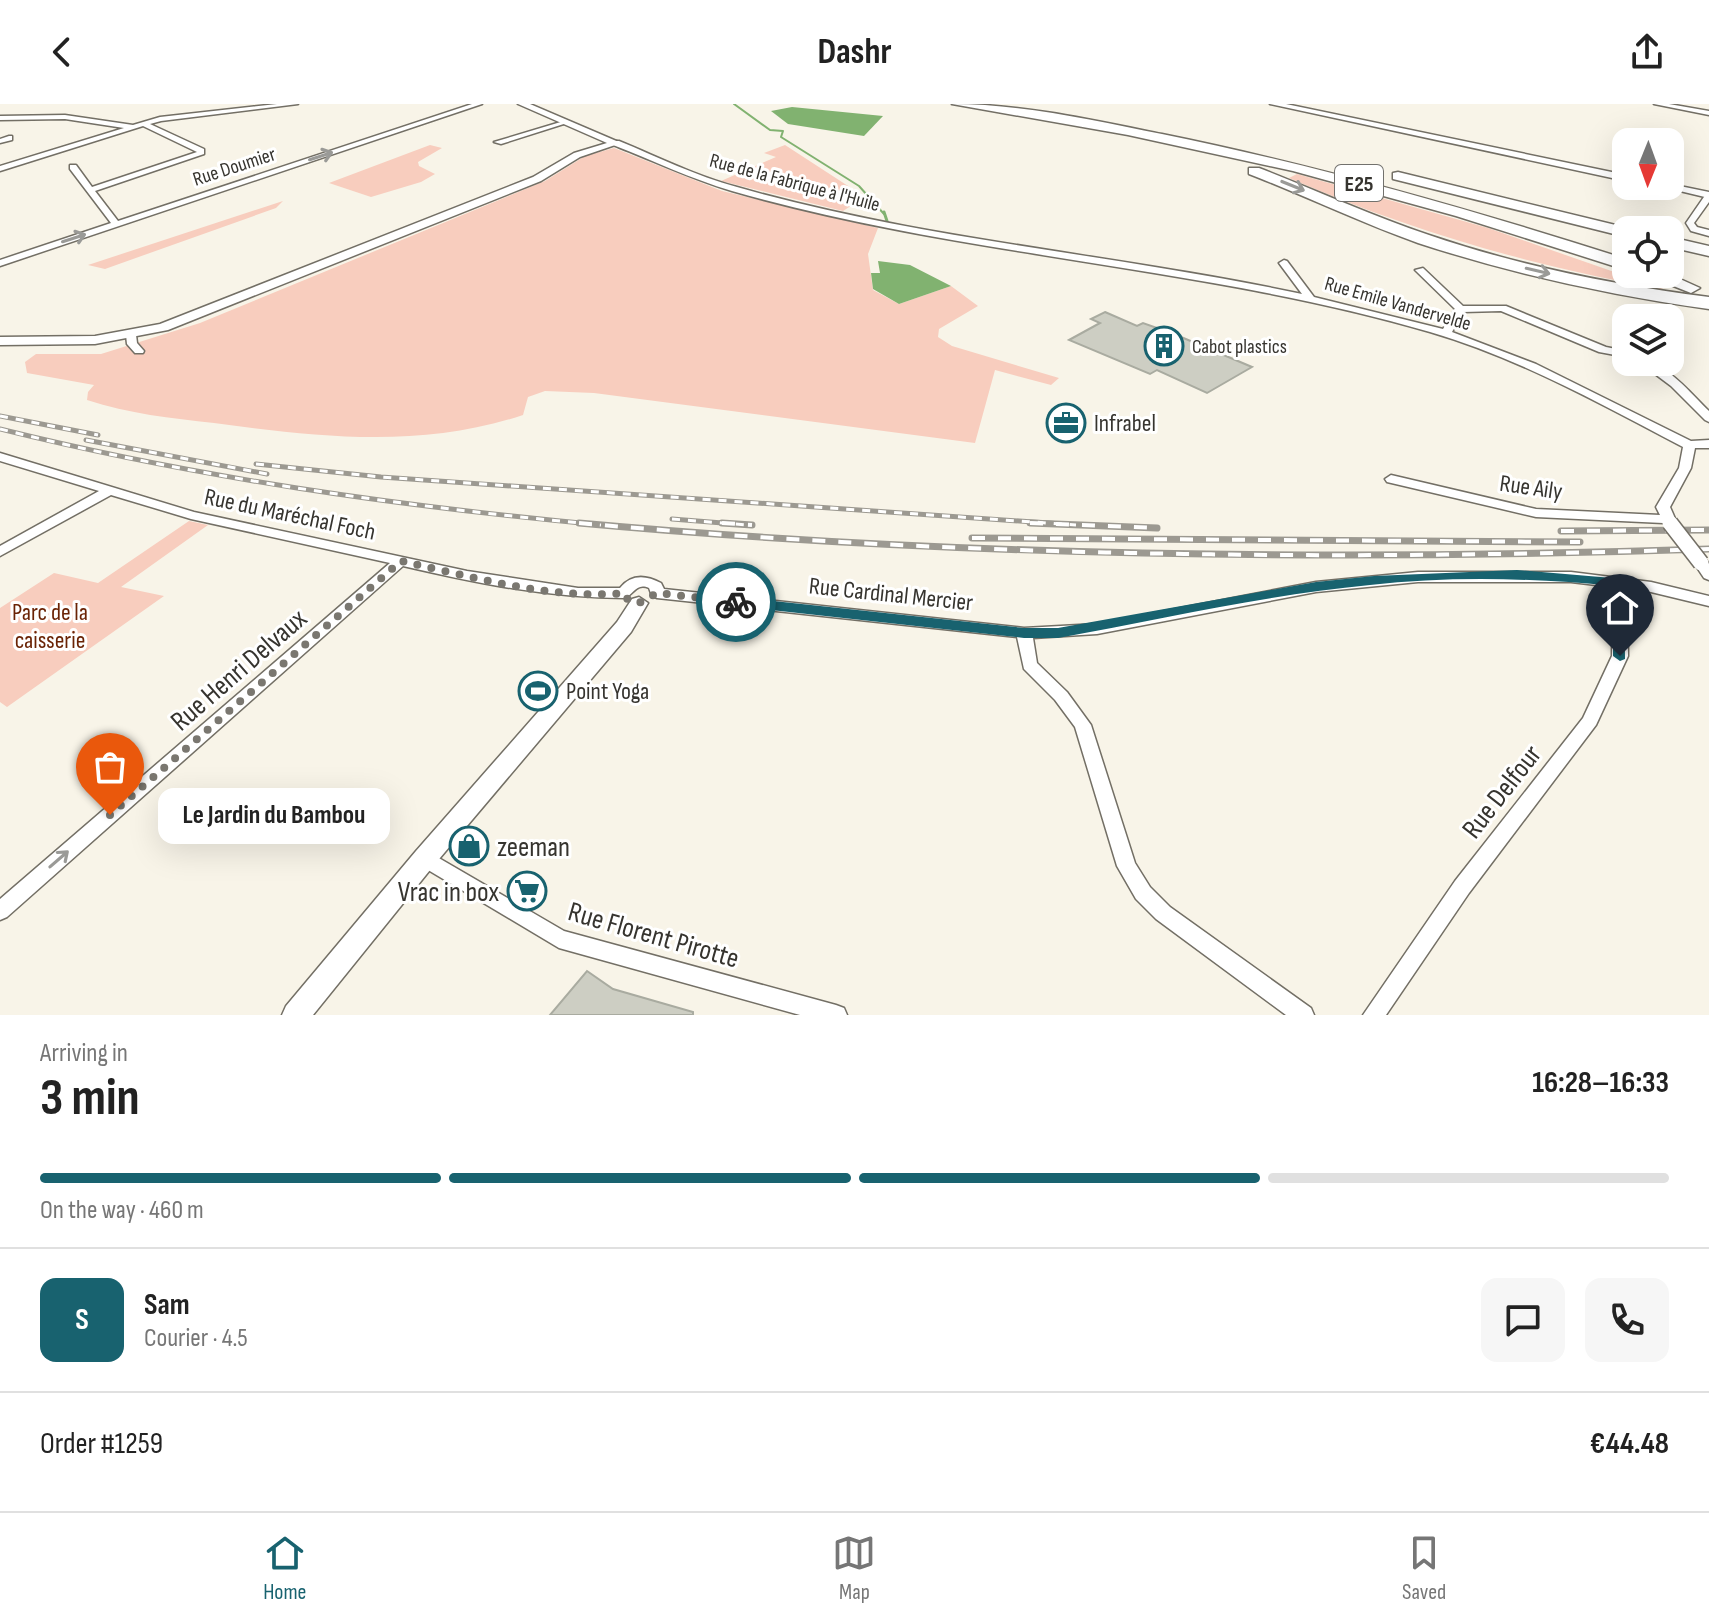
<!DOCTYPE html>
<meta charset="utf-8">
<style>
:root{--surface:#fff;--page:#f6f6f6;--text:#222;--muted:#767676;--line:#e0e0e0;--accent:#18626f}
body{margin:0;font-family:"Sofia Sans Condensed",sans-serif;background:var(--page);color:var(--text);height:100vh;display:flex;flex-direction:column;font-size:30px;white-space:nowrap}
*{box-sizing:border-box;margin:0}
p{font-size:26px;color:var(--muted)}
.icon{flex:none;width:44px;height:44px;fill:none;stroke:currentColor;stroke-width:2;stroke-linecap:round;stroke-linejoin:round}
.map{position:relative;height:911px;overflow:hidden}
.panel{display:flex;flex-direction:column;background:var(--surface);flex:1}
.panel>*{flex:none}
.needle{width:52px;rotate:181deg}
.fabs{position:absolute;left:1612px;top:24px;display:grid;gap:16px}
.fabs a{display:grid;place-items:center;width:72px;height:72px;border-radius:16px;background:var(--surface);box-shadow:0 8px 32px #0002;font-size:40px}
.pin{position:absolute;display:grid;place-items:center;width:68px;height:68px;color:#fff;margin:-82px -34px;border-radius:50% 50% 50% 0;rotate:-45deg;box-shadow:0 0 8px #0007}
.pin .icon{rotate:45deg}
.courier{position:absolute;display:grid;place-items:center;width:80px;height:80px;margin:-40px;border:6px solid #18626f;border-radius:50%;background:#fff;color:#222;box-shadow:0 2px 10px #0007}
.bubble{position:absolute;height:56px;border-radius:16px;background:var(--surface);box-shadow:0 8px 32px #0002;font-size:26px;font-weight:700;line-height:56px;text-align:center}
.headline em{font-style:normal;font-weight:700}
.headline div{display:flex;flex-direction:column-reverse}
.headline{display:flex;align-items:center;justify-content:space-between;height:136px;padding:0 40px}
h1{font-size:52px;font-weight:700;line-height:60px}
.bar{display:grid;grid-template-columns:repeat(4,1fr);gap:12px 8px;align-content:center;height:96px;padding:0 40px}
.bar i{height:10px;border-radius:6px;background:var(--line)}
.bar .selected{background:var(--accent)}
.bar p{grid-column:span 4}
.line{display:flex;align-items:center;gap:20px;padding:0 40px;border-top:2px solid var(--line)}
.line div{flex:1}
.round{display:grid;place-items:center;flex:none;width:84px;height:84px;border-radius:16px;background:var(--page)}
header{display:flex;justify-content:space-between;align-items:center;height:104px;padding:0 40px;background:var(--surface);font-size:36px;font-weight:700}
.tab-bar{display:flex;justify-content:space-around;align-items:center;height:112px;border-top:2px solid var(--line);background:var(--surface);font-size:22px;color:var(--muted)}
.tab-bar a{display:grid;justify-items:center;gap:4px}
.tab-bar .selected{color:var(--accent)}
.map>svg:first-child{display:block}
</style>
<header><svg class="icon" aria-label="back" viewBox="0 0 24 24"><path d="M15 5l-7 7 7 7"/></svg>Dashr<svg class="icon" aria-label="share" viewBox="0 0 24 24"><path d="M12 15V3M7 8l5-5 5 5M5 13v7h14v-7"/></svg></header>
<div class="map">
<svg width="1709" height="911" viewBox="0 0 1709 911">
<rect width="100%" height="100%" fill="#f8f4e8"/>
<g fill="#f8cdbe">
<path d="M430,41l12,3 -24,14 1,4 16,8 -14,8 -50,15 -42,-14z"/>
<path d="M785,41l80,52 -22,14 -122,-30 55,-24 -12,-4z"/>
<path d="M614,44l108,43 156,37 -10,26 5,36 26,14 52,-18 27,20 -39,23 -1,8 14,9 107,32 -8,7 -56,-15 -20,73 -381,-50 -49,-2 -17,6 -5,18c-101,34 -206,22 -309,8 -43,-5 -85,-9 -127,-23l1,-8 6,-7 -67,-12 -2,-11 11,-8h65l99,-31 345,-142 40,-25z"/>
<path d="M1297,70l191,54 178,62c-134,-24 -253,-58 -377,-112z"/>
<path d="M283,97l-7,7 -171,61 -17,-4z"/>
<path d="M189,417l19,4 -87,62 43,9 -157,111 -7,-5v-94l54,-35 44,10z"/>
</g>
<g fill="#81b270">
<path d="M792,3l91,9 -19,20 -76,-12 -17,-13z"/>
<path d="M878,157l32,4 41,21 -52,18 -26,-15 -2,-16h9z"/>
</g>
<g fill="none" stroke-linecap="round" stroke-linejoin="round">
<path stroke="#81b270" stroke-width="2" d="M734,0l36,26 13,1 -2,6 78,49 25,28"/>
<path stroke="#81b270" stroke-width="3" d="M884,108l3,9"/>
</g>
<g fill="#cdcec3" stroke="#a9aba0" stroke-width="2">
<path d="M1105,208l32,14 6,-3 31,11 78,33 -45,26 -50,-23 -7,4 -81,-34 31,-17 -9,-4z"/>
<path d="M587,867l26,18 80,23v3h-143z"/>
</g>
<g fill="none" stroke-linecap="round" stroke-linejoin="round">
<defs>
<g id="minor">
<path d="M277,0h21l-137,17 -11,3 54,25v5l-109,37 23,30 354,-117h10l-482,162v-6l111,-37 -41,-54v-4h6l16,22 105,-35 -54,-26 -143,45v-5l124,-38 -59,-9 -65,1v-4l65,-1 68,10 27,-8z"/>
<path d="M1654,0h15l40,7v4z"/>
<path d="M564,17l6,1 -69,22 -7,-2z"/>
<path d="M9,32h3v4l-12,3v-4z"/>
<path d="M613,37h6c39,16 77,35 118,46 185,53 378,67 565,107l-23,-31 5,-3 3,1 27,36 129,32 12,-20 -40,-39 8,-2 40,38h43l100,41 20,4v6l-27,-5 -98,-41 -38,1 -11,20 84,32 155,77 18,-1v8h-14l-4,20 -21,39 7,16 -7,4 -7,-4 -127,-6 -149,-35 -2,-3 6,-4 145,34 124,6 -4,-8 23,-39 4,-21c-82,-43 -164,-89 -253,-115 -229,-67 -470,-75 -698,-141 -41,-12 -80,-31 -119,-46z"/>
<path d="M1706,90h3v8l-15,21 3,4 12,3v6l-18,-5 -5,-8z"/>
<path d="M131,228l5,3 1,8 7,8 -1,2h-8l-8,-9 -1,-9z"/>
<path d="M1639,258c28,0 51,31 70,49v11l-4,-2 -34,-34z"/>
<path d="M0,349l194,59 273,59 111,17h42c11,-14 26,-13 41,-5l3,6 360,39 73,-4 219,-42 102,-10h153l80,10 58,14v10l-58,-14 -24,-3 1,67 -32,69 -127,168 -83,122h-23l92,-134 128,-163 29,-62 1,-69 -42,-5h-153l-102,10 -219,42 -64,4 4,25 30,29 24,33 44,138 15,24 20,20 141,101 3,7h-28l-130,-96 -20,-20 -19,-33 -42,-139 -20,-27 -31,-31 -7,-32 -360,-39 -5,-2 -3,-8c-13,-6 -15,7 -25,10 -75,0 -148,-15 -221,-32l-396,351 -7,3v-21l390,-336 -199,-44 -80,-24 -111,61v-10l99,-55 -99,-30z"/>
<path d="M1701,455l5,1 3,4v16l-5,-2 -10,-15z"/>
<path d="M425,746l139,81 272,74 8,3 3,7h-47l-241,-67 -141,-84 -2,-6 2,-6z"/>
</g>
<g id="tertiary">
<path d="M518,0h12l91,39 -41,14 -39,24 -373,149 -73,14 -95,1v-8l95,-1 65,-12 373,-147 41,-24 33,-10z"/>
<path d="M1270,0h16l340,71v6z"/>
<path d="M1670,80l39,8v6l-50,-12z"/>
<path d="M639,493l9,6 -17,29 -197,233 -121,150h-31l4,-9 130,-155 201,-229 15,-23z"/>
</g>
<g id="motorway">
<path d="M952,0c70,0 141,16 210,30 158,32 311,76 464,125v11l-170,-54 -163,-45 -165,-36z"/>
<path d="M1249,64h10c57,22 112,48 170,67 91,31 185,50 280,62v12c-99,-14 -196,-35 -291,-66 -57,-20 -112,-47 -169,-69z"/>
<path d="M1398,68l234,57 1,1h-7v7l-233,-58v-6z"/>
<path d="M1670,133l39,9v10l-39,-9z"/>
<path d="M1643,170h26l31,14 -9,5z"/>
</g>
</defs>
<use href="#minor" stroke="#736f65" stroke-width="3"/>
<use href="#tertiary" stroke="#736f65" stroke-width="3"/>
<use href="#motorway" stroke="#736f65" stroke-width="3"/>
<use href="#minor" fill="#fff" fill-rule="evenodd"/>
<use href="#tertiary" fill="#fff" fill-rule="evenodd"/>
<use href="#motorway" fill="#fff" fill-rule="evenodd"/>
<defs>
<g id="rail-far1">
<path d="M0,312l98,19"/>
<path d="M0,325c198,49 398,77 601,96"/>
<path d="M86,336l181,34"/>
<path d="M256,360l125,13 695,48"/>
<path d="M672,415l76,6"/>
</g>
<g id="rail">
<path d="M579,419c376,34 753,38 1130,26"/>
<path d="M722,419l30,2"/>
<path d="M1030,419l127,5"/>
<path d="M1561,427l148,-1"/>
<path d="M972,434l608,4"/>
</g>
</defs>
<use href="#rail-far1" stroke="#9c9991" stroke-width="5"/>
<use href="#rail" stroke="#9c9991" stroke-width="7"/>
<use href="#rail-far1" stroke="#fff" stroke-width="3" stroke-dasharray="8" stroke-linecap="butt"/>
<use href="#rail" stroke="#fff" stroke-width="4" stroke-dasharray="13" stroke-linecap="butt"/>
<defs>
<path id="minor-bridge" d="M1670,419l31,40"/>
</defs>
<use href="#minor-bridge" stroke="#736f65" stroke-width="18" stroke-linecap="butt"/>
<use href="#minor-bridge" stroke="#fff" stroke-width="15"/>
</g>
<defs><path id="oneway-shaft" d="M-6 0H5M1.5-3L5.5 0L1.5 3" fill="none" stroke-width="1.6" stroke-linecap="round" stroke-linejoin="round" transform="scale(2)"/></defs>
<g stroke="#9a9a97">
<use href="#oneway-shaft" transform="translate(321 52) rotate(-18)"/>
<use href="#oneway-shaft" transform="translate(1293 82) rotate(22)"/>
<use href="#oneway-shaft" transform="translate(74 134) rotate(-18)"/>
<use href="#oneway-shaft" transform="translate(1538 167) rotate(13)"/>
<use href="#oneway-shaft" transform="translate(59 755) rotate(-41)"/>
</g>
<path fill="#18626f" d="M1517,466l107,9 1,80 -5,2 -7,-5v-70c-80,-8 -163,-10 -243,-1 -105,10 -208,34 -312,53h-34l-288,-32 -6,-4 6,-5 288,31h34l258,-46 58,-6z"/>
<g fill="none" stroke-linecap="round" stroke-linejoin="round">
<path stroke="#7a7770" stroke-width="8" stroke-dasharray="0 14.4" d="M110,711l291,-254c72,16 150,39 223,32l4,7 11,3 18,-10 79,9"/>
</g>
<defs>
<symbol id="building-ring" viewBox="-11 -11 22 22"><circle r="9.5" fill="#fff" stroke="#18626f" stroke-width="1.5"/><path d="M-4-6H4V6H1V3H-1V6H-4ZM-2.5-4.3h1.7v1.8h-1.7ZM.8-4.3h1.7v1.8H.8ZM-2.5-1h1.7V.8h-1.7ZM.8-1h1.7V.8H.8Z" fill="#18626f"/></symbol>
<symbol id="office-ring" viewBox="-11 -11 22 22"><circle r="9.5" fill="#fff" stroke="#18626f" stroke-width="1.5"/><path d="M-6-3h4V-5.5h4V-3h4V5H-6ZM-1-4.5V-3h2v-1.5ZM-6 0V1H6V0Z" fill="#18626f"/></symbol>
<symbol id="stadium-ring" viewBox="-11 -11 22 22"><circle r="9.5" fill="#fff" stroke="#18626f" stroke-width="1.5"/><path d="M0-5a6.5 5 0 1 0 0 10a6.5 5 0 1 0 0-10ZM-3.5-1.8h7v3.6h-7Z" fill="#18626f"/></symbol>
<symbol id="shop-ring" viewBox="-11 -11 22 22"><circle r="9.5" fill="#fff" stroke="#18626f" stroke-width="1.5"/><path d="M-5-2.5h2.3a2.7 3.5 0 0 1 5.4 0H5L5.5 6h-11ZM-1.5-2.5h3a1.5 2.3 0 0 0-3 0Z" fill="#18626f"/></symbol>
<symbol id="supermarket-ring" viewBox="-11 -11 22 22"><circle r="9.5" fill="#fff" stroke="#18626f" stroke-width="1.5"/><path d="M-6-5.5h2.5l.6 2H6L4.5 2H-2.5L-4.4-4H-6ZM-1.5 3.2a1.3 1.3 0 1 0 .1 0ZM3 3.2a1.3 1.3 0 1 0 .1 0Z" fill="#18626f"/></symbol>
</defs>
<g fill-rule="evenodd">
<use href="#building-ring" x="1142" y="220" width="44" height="44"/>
<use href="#office-ring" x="1044" y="297" width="44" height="44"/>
<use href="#stadium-ring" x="516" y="565" width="44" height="44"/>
<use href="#shop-ring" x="447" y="720" width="44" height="44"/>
<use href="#supermarket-ring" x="505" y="765" width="44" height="44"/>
</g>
<g text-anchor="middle" stroke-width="6" stroke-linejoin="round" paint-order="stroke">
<g font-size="20" fill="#36342f" stroke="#fff">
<text transform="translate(234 62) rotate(-18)" y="7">Rue Doumier</text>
<text transform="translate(795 78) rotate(15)" y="7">Rue de la Fabrique à l'Huile</text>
<text transform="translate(1398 199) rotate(16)" y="7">Rue Emile Vandervelde</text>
</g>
<g font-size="20" fill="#36342f" stroke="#fff" text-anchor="start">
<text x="1192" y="249">Cabot plastics</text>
</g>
<rect fill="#fff" stroke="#72716d" stroke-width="2" x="1335" y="61" width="48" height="36" rx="6"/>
<g font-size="22" font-weight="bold" fill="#36342f">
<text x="1359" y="87">E25</text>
</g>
<g font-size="24" fill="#36342f" stroke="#fff" text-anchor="start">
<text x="1094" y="327">Infrabel</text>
<text x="566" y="595">Point Yoga</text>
</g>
<g font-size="24" fill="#36342f" stroke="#fff">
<text transform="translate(1531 383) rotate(8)" y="8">Rue Aily</text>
<text transform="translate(290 410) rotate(12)" y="8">Rue du Maréchal Foch</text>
<text transform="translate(891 490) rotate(6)" y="8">Rue Cardinal Mercier</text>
</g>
<g font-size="24" fill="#6a2305" stroke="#fff">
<text x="50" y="516">Parc de la<tspan x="50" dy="28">caisserie</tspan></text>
</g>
<g font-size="28" fill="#36342f" stroke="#fff">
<text transform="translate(238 565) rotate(-41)" y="10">Rue Henri Delvaux</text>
<text transform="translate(1501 687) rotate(-52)" y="10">Rue Delfour</text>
<text transform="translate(654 830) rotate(16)" y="10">Rue Florent Pirotte</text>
</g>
<g font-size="28" fill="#36342f" stroke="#fff" text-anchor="start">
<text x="497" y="752">zeeman</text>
<text x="499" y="797" text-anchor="end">Vrac in box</text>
</g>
</g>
</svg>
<div class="fabs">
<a><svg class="needle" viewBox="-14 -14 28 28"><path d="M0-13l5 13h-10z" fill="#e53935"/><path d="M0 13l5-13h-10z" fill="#767676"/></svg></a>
<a><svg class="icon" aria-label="locate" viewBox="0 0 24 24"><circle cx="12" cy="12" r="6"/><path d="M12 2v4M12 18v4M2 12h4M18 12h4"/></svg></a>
<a><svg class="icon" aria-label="layers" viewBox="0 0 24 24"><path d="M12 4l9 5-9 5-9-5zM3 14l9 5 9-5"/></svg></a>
</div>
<div class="pin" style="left:110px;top:711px;background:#ea580c"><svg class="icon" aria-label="bag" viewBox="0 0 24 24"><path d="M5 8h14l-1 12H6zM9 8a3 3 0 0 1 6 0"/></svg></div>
<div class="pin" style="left:1620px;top:552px;background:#1f2937"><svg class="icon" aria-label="home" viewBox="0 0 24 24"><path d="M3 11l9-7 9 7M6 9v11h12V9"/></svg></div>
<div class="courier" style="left:736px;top:498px"><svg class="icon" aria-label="bike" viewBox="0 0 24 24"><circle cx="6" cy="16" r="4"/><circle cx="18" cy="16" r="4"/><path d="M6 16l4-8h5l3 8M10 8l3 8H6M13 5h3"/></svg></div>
<div class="bubble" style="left:158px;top:684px;width:232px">Le Jardin du Bambou</div>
</div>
<section class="panel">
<div class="headline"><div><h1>3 min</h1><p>Arriving in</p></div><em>16:28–16:33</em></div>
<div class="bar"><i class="selected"></i><i class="selected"></i><i class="selected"></i><i></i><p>On the way · 460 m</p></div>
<div class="line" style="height:144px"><b class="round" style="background:var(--accent);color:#fff">S</b><div><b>Sam</b><p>Courier · 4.5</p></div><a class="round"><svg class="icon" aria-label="chat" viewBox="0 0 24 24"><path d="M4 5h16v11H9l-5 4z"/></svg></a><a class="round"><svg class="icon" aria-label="phone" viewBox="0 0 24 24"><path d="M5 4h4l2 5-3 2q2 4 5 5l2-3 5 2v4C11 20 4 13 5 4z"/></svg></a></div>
<div class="line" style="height:104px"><div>Order #1259</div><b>€44.48</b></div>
</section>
<nav class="tab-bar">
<a class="selected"><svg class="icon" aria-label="home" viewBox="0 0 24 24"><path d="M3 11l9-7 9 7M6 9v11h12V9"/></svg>Home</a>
<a><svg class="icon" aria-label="map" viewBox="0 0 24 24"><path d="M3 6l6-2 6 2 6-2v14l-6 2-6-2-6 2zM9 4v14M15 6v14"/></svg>Map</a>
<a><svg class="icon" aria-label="saved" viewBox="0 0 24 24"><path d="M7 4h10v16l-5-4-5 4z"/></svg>Saved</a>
</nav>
